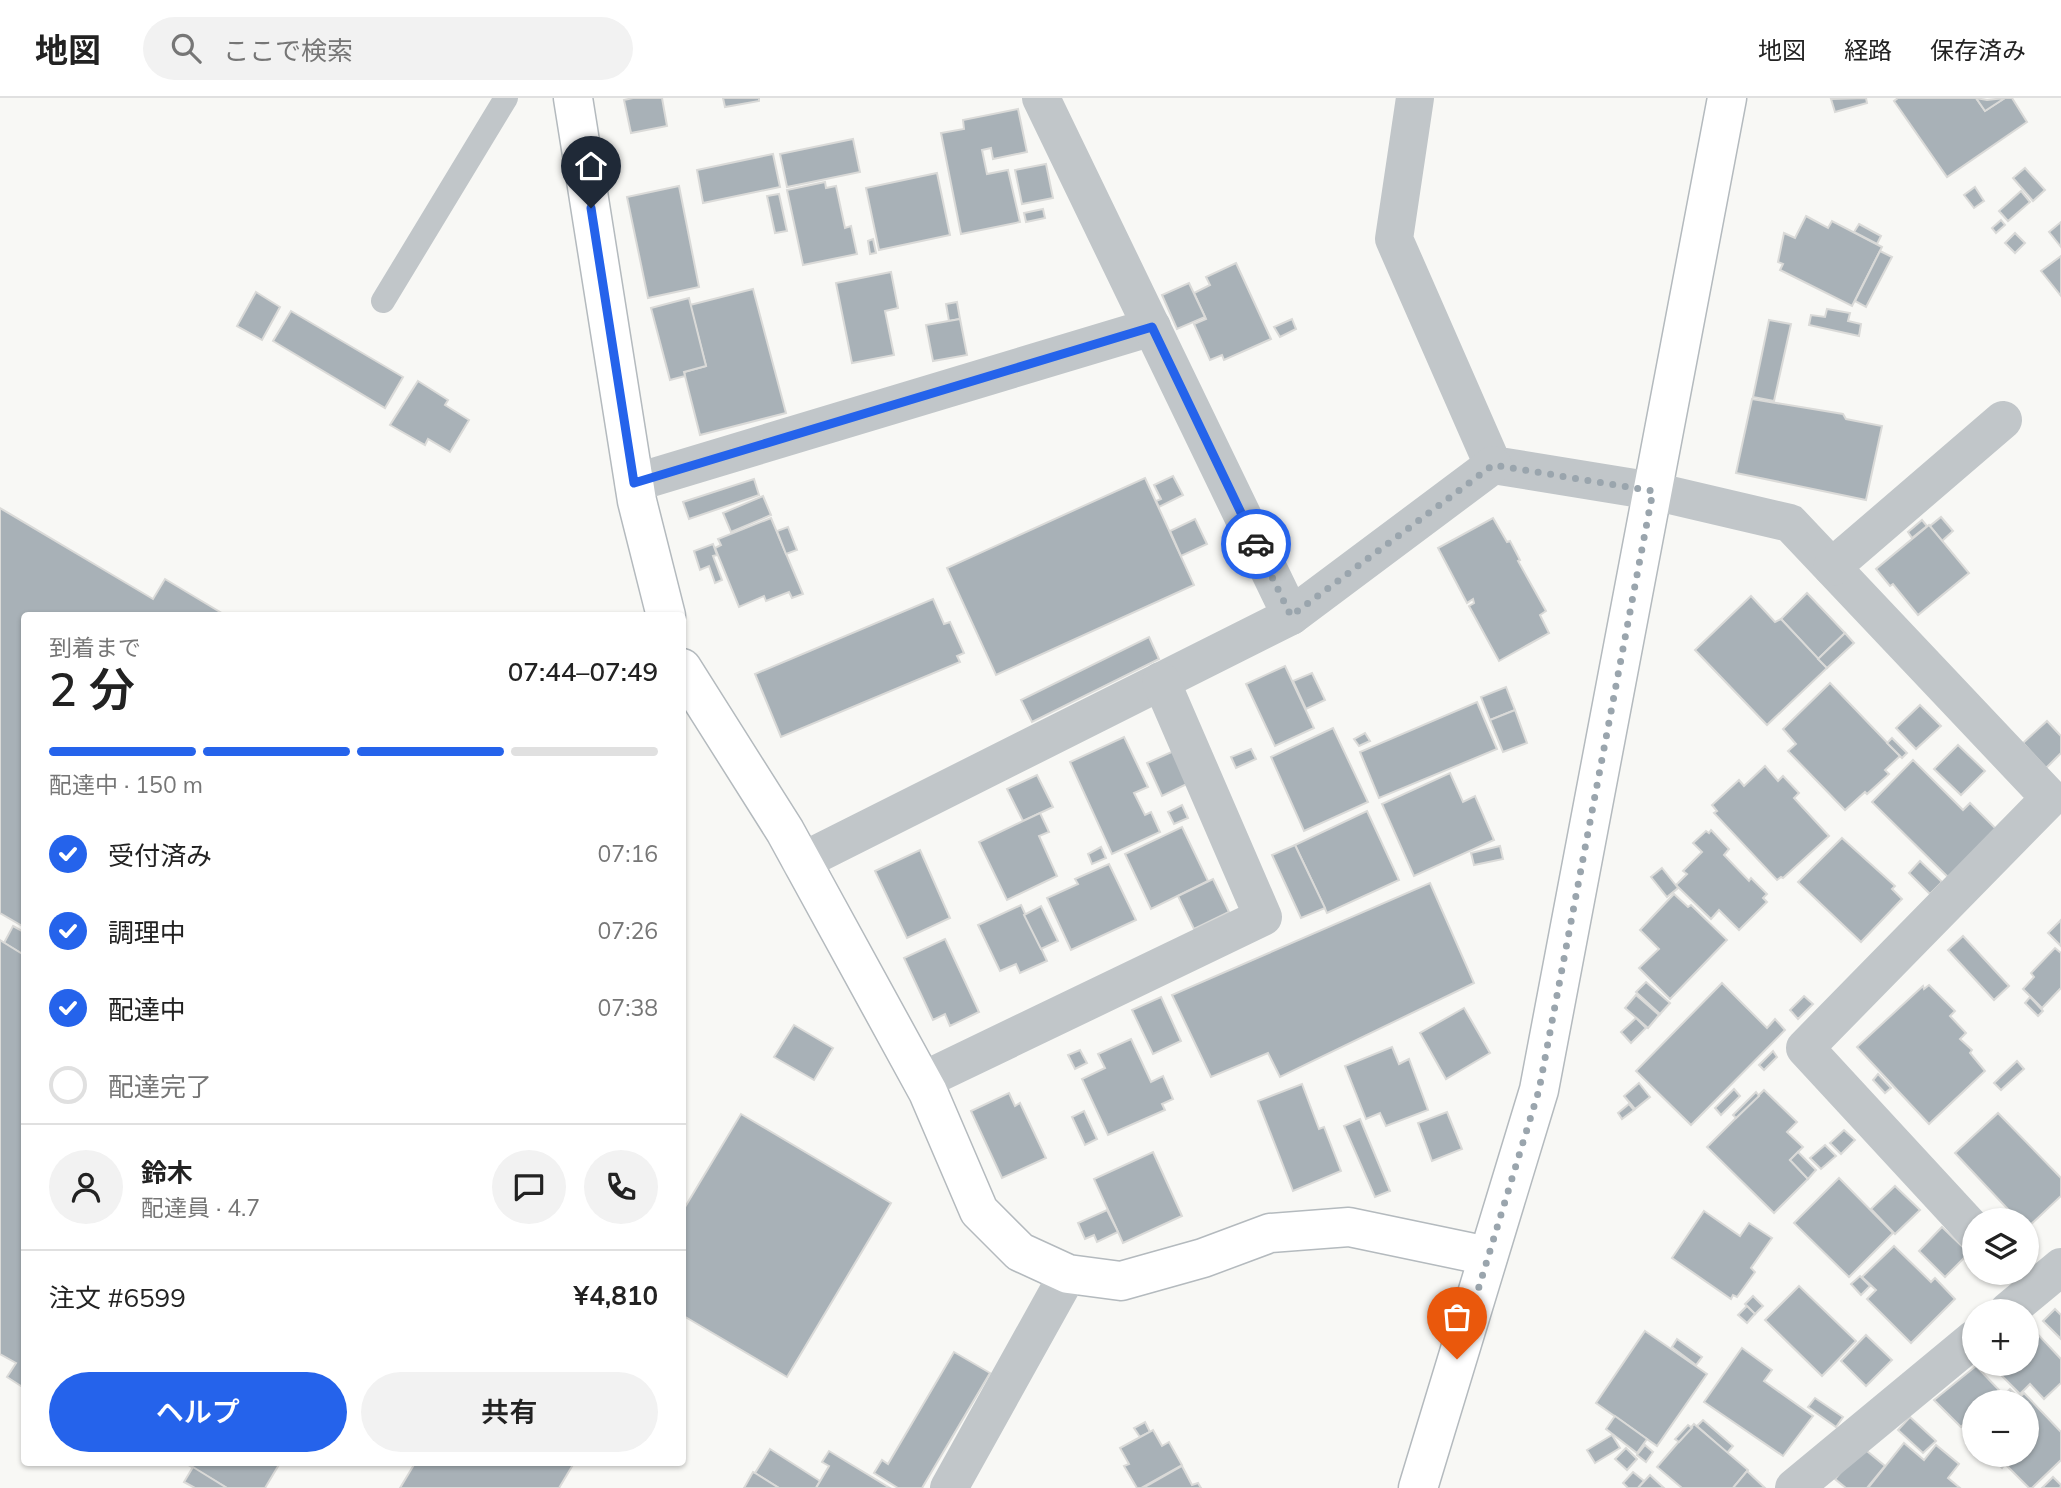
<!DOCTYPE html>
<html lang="ja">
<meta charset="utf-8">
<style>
:root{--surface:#fff;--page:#f2f2f2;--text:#222;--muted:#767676;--line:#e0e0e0;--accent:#2563eb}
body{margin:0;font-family:Mulish,"Noto Sans JP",sans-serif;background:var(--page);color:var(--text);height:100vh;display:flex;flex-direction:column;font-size:26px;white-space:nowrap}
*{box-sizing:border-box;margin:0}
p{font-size:23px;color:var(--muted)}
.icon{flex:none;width:38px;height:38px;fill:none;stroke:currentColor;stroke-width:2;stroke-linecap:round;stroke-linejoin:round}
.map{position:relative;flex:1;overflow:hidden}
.drawer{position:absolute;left:21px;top:514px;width:665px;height:854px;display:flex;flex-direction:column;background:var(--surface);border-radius:7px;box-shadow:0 2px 5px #0004}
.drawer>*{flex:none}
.tools{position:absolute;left:1962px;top:1110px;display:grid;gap:14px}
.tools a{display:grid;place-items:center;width:77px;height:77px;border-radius:50%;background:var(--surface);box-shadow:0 2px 5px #0004;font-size:35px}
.pin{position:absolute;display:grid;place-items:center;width:60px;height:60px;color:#fff;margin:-72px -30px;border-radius:50% 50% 50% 0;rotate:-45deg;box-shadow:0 0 7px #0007}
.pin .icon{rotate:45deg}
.courier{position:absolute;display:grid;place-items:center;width:70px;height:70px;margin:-35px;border:5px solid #2563eb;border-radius:50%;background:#fff;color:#222;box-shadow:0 2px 9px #0007}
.overview em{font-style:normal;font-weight:600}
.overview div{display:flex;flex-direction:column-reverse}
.overview{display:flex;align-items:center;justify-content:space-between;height:119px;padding:0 28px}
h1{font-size:46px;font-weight:600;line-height:52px}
.bar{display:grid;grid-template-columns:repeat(4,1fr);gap:10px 7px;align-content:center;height:84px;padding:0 28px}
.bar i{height:9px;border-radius:5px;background:var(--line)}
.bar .on{background:var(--accent)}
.bar p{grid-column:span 4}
.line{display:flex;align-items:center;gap:18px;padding:0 28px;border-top:2px solid var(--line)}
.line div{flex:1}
.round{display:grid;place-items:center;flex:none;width:74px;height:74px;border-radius:37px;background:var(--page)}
ol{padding:0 28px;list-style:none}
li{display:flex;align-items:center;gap:21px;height:77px}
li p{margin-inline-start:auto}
li .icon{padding:7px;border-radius:50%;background:var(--accent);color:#fff;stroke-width:4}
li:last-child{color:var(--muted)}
li i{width:38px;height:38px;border:4px solid var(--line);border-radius:50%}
.cta{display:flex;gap:14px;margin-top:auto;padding:14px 28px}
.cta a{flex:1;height:80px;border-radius:42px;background:var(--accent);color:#fff;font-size:28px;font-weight:600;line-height:80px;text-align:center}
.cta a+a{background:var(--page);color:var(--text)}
header{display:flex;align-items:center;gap:42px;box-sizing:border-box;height:98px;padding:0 35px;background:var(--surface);border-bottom:2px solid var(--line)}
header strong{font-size:33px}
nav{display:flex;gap:38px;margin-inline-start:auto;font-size:24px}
.search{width:490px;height:63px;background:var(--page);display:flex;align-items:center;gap:18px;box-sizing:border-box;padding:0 24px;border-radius:38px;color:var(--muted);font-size:26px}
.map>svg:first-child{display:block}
</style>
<header>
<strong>地図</strong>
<div class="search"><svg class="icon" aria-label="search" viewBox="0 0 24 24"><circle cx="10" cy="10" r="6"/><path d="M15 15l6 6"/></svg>ここで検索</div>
<nav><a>地図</a><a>経路</a><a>保存済み</a></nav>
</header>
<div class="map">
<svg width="2061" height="1390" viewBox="0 0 2061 1390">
<rect width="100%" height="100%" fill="#f8f8f5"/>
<g fill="#a8b1b7" stroke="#dadad8" stroke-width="2">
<path d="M633,0h29l5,28 -36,7 -7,-33z"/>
<path d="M723,0h36v3l-34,6z"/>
<path d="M1866,0l1,5 -32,9 -4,-13z"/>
<path d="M1898,0h78l9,13 20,-13h7l15,24 -80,55 -53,-76z"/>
<path d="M1976,0l11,2 18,-2 -20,13z"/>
<path d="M1018,11l9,43 -34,7 -2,-11 -9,2 5,24 21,-4 12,52 -59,12 -20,-101 23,-4 -1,-9z"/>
<path d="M853,41l7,33 -73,15 -7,-33z"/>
<path d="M773,56l7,33 -77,16 -6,-33z"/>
<path d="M1046,66l7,34 -31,6 -7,-34z"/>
<path d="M2025,70l20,22 -12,11 -20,-23z"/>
<path d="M937,75l13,62 -71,15 -13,-62z"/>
<path d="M825,84l1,6 10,-2 9,42 6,-2 6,28 -54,11 -16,-75z"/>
<path d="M679,88l20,101 -51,11 -21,-101z"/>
<path d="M1975,89l9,14 -10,7 -10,-13z"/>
<path d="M2021,93l9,11 -22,19 -9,-10z"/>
<path d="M779,96l8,37 -12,2 -8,-37z"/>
<path d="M1043,111l2,9 -19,4 -2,-9z"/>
<path d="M1806,118l22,12 4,-7 50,26 -30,59 -72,-36 3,-6 -5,-2 6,-29 11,5z"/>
<path d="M2001,122l4,5 -9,8 -4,-5z"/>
<path d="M2061,124v25l-12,-15z"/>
<path d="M1859,126l22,12 -4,8 -23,-12z"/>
<path d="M2015,135l10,10 -10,10 -10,-10z"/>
<path d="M873,141l3,14 -6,1 -2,-13z"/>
<path d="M1880,153l12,6 -26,50 -11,-6z"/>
<path d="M2061,158v40l-20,-25z"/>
<path d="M1236,165l35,76 -47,21 -2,-5 -12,5 -16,-36 12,-5 -12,-26 16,-8 -4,-8z"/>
<path d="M891,174l7,36 -13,3 9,44 -42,8 -16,-80z"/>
<path d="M1189,185l16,34 -28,12 -15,-34z"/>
<path d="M753,191l33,124 -86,22 -16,-63 22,-6 -16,-61z"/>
<path d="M256,194l24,15 -18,33 -25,-14z"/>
<path d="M689,200l17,68 -22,6 1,4 -15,4 -19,-72z"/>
<path d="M957,204l3,17 -11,2 -3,-17z"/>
<path d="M1827,211l23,4 -2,8 13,3 -2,12 -50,-11 2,-10 14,2z"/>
<path d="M291,213l112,66 -18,31 -112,-67z"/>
<path d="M960,221l7,36 -34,6 -7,-36z"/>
<path d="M1292,221l4,10 -16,8 -6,-10z"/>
<path d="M1769,222l22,4 -17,77 -21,-4z"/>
<path d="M418,283l30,19 -3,5 24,15 -19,32 -22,-13 -3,6 -35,-20z"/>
<path d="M1752,301l91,15 3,5 36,7 -16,74 -130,-27z"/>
<path d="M1173,378l10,19 -24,12 -3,-6 5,-2 -7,-14z"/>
<path d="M1145,380l49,107 -198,90 -49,-107z"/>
<path d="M754,381l5,16 -70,24 -6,-17z"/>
<path d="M763,398l8,19 -40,17 -8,-19z"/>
<path d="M0,410l153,91 12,-20 60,36 -201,1v311l-24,-14z"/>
<path d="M1941,419l12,14 -11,10 -12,-15z"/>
<path d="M771,420l32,76 -11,4 -3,-6 -23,9 -2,-5 -25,11 -24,-59 6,-3 -3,-6z"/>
<path d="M1493,420l14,24 3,-1 10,19 -2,1 28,50 -6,4 9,18 -50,28 -30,-55 5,-3 -1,-4 -6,4 -29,-55z"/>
<path d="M1195,421l12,25 -26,12 -11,-25z"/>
<path d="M1922,422l5,6 -15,12 -4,-6z"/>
<path d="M1929,427l40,48 -51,42 -25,-31 -3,2 -14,-17z"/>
<path d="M788,429l9,23 -11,4 -9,-23z"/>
<path d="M713,446l4,11 -4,1 9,24 -7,3 -6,-17 -9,4 -6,-19z"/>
<path d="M1807,495l38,40 -27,26 -37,-40z"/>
<path d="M1751,498l24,26 6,-3 46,49 -60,57 -72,-75z"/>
<path d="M933,501l11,25 6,-2 14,31 -7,3 3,6 -179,75 -26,-63z"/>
<path d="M1845,535l9,10 -27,25 -9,-9z"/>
<path d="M1149,539l10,22 -127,63 -11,-22z"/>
<path d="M1285,568l29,62 -39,18 -29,-62z"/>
<path d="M1312,575l13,27 -19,9 -13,-28z"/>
<path d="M1830,585l70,73 -15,14 4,4 -22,20 -2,-2 -20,18 -57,-59 8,-7 -13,-15z"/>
<path d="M1506,589l9,23 -25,10 -9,-23z"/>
<path d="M1477,604l20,47 -118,49 -19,-46z"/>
<path d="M1920,607l21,21 -25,23 -20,-21z"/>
<path d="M1515,612l12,33 -24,9 -13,-32z"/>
<path d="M2047,623l14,15v17l-15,15 -23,-25z"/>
<path d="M1333,630l35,74 -64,29 -33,-74z"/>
<path d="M1365,635l5,8 -11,5 -5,-7z"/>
<path d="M1124,639l24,50 -14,6 11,22 6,-3 9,20 -48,22 -42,-92z"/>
<path d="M1892,640l15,15 -5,5 -15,-15z"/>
<path d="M1958,647l27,26 -24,24 -27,-26z"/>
<path d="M1251,651l5,10 -20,9 -5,-11z"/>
<path d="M1176,652l15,32 -29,14 -15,-33z"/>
<path d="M1913,662l50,50 7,-7 28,28 -48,48 -78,-77z"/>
<path d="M1765,668l13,15 5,-5 16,17 -5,5 35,38 -46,42 -2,-1 -4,3 -63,-67 3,-2 -5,-6 27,-25 5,6z"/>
<path d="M1450,675l13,29 12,-6 19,44 -80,36 -32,-72z"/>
<path d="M1037,677l16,32 -30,14 -16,-32z"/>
<path d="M1182,707l6,13 -14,6 -6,-12z"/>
<path d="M1367,713l32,69 -72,33 -32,-68z"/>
<path d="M1040,715l9,19 -10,4 18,40 -50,24 -28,-58z"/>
<path d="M1182,729l26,54 -57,28 -26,-55z"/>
<path d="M1711,732l18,19 -5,6 25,26 2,-3 16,16 -4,4 4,4 -28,28 -20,-20 -8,9 -35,-34 11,-11 -4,-3 19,-19 -9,-9 13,-12 3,2z"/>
<path d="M1842,740l53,48 -3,3 10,10 -41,43 -63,-60z"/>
<path d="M1295,747l30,63 -24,10 -29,-63z"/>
<path d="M1500,748l3,13 -29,6 -3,-12z"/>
<path d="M1101,749l5,11 -14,6 -4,-10z"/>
<path d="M920,752l30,68 -43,20 -32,-67z"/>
<path d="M1920,763l22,21 -12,12 -21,-21z"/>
<path d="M1109,766l27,56 -65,30 -24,-52 31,-14 -3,-5z"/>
<path d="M1662,770l16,20 -11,9 -16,-20z"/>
<path d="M1213,781l16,33 -35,17 -16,-33z"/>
<path d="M1430,785l44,100 -194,94 -12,-24 -57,24 -39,-82z"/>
<path d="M1674,796l14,13 3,-2 36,35 -57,59 -31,-31 20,-19 -19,-19z"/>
<path d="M1021,807l26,56 -27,12 -4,-9 -16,7 -22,-46z"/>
<path d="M1041,808l17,35 -17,8 -17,-34z"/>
<path d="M2061,822v26l-13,-13z"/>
<path d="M13,828l11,6v23l-20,-12z"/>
<path d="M1963,838l46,50 -15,14 -46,-50z"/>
<path d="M945,841l34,73 -29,14 -5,-12 -12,6 -29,-62z"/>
<path d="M0,842l24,15v433l-17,-11 9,-14 -16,-9z"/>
<path d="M2055,850l6,5v35l-19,20 -19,-19 11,-12 -3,-4z"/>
<path d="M1646,884l24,21 -10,11 -24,-22z"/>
<path d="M1722,885l45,45 8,-9 10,11 -94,95 -55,-54z"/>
<path d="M1929,887l26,26 -5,5 16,17 -6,6 12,11 -2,3 15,18 -56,53 -72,-77 66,-61 1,3z"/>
<path d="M1636,897l23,20 -11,13 -23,-20z"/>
<path d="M1804,898l9,8 -15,15 -8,-9z"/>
<path d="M1161,899l20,44 -28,13 -21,-44z"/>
<path d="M2030,899l13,14 -5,5 -13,-13z"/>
<path d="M1464,910l26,45 -44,26 -26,-46z"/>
<path d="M1636,920l10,10 -15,15 -10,-11z"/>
<path d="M794,927l39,23 -19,32 -40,-23z"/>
<path d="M1131,941l20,43 12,-6 10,23 -11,5 3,6 -57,25 -26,-56 23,-11 -7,-14z"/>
<path d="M1392,949l7,17 10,-5 19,51 -42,16 -6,-13 -14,6 -21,-53z"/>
<path d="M1080,952l7,13 -12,6 -7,-14z"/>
<path d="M1773,953l4,6 -13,13 -5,-5z"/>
<path d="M2017,963l7,8 -23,21 -7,-7z"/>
<path d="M1878,976l13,14 -6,5 -12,-13z"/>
<path d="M1639,985l11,14 -15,12 -11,-13z"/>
<path d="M1302,986l17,45 5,-2 17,44 -48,20 -35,-90z"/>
<path d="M1734,991l6,7 -19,19 -6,-7z"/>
<path d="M1764,992l33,32 -10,10 16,15 -13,13 18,19 -34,34 -67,-66z"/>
<path d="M1756,994l3,4 -23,22 -3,-3z"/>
<path d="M1009,995l6,13 5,-3 26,55 -44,20 -31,-67z"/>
<path d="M1629,1006l5,6 -12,9 -4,-6z"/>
<path d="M1084,1013l13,28 -12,6 -13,-28z"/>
<path d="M1447,1014l15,37 -30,12 -14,-38z"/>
<path d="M1998,1015l63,65v18l-35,33v-9h-8l-63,-67z"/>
<path d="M741,1016l150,89 -104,174 -105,-62v-103z"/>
<path d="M1360,1021l30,72 -15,6 -31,-71z"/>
<path d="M1844,1032l11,10 -14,14 -11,-11z"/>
<path d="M1825,1047l11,11 -15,13 -11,-11z"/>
<path d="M1153,1054l29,64 -59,27 -29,-64z"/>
<path d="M1798,1054l18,18 -8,9 -18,-19z"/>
<path d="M1839,1080l54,55 -44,44 -55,-54z"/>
<path d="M1895,1088l25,24 -25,24 -24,-25z"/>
<path d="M1107,1112l11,22 -21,10 -3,-7 -9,4 -7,-16z"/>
<path d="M1704,1113l36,25 9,-13 23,15 -21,30 4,4 -18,25 -4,-2 -2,4 -59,-41z"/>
<path d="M1942,1129l27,26 -24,24 -26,-26z"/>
<path d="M1894,1148l37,36 4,-4 20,21 -44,44 -44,-44 9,-9 -14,-13z"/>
<path d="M1860,1178l10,10 -9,9 -10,-11z"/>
<path d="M1799,1188l57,55 -34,35 -57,-56z"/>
<path d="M1753,1198l10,10 -8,8 -10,-10z"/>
<path d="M1747,1208l8,8 -8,9 -9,-8z"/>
<path d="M2055,1211l6,6v24l-18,-18z"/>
<path d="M2030,1228l31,33v24l-17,16 -14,-15 -10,10 -30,-30 36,-1v-33z"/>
<path d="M1645,1233l62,43 -50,72 -61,-43z"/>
<path d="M1866,1237l26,25 -26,26 -25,-25z"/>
<path d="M1677,1241l25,18 -6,8 -24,-18z"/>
<path d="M1742,1250l30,22 -8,11 49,35 -30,40 -79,-54z"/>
<path d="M954,1254l36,21 -68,115h-24l-24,-15 8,-13 6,4z"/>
<path d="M1976,1268l23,24 -12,12h-13v12l-13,13 -27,-27z"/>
<path d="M2010,1291l9,9 5,-5 37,39v28l-29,28h-3l-25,-25 7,-7 -1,-2h16v-52h-29z"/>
<path d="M1815,1300l28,19 -7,10 -28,-20z"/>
<path d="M1615,1318l32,23 -10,14 -31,-24z"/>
<path d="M1910,1319l26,24 -13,12 -25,-23z"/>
<path d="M1703,1322l30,26 -6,7 -30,-27z"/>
<path d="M1145,1324l5,10 -10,5 -6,-9z"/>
<path d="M1694,1326l54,46 -15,18h-51l-25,-21z"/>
<path d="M1688,1327l4,3 -13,14 -4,-3z"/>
<path d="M1153,1332l9,16 7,-4 13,23 -41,23h-4l-13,-22 5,-2 -9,-16z"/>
<path d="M1612,1337l8,13 -25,15 -8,-13z"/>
<path d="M1904,1345l20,17 12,-15 23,19 -11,14 12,10h-92z"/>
<path d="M1645,1347l8,7 -7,10 -9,-7z"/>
<path d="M1862,1349l23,19 -18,22h-21l-11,-9z"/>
<path d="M1626,1350l11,11 -10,11 -12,-11z"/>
<path d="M770,1351l50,32 -4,7h-37l-24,-15z"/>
<path d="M829,1353l61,37h-74l13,-22 -7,-4z"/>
<path d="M1989,1356h21l1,2 -9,12z"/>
<path d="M185,1365h95l-15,25h-38z"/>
<path d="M415,1365h159l-15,25h-159z"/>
<path d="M1182,1368l10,19 6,-2 3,5h-58z"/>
<path d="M193,1369l34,21h-32l-11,-6z"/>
<path d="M1747,1373l18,17h-32z"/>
<path d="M753,1374l2,1 24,15h-35z"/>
<path d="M1633,1374l11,9 -6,7h-10l-5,-5z"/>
<path d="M1650,1377l14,13h-26z"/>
<path d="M2053,1379l8,8 -1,3h-18z"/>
</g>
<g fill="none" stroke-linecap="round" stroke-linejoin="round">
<defs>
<g id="secondary">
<path d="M573,0l64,403 29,115"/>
<path d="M682,570l103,163 143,261 51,119 41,41 48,22 53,7 82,-23 67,-25 79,-6 139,29"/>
<path d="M1418,1390l121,-398 188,-992"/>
</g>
</defs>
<use href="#secondary" stroke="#b4babe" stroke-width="41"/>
<path stroke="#c1c6c9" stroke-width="24" d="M383,203l123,-203"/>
<g stroke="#c1c6c9" stroke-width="38">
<path d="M1415,0l-21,141 99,226 160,26 137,32 260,275 -245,250 169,183"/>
<path d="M634,385l518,-156"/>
<path d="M1832,469l171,-147"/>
<path d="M1291,518l202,-151"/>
<path d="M801,764l490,-246 -250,-518"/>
<path d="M922,983l341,-164 -102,-236"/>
<path d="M2008,1213l53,-44"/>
<path d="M949,1390l119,-214"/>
<path d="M1794,1390l180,-149"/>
</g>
<use href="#secondary" stroke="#fff" stroke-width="38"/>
</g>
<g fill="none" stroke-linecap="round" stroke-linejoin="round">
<path stroke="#9aa5ad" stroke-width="7" stroke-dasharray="0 12.6" d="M1256,446l35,72 202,-151 160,26 -114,599 -82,269"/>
<path stroke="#2563eb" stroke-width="9" d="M591,110l43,275 518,-156 104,217"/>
</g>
</svg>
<div class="tools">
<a><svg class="icon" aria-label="layers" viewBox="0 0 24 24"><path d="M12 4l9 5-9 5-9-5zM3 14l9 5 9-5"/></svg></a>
<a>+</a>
<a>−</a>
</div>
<div class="pin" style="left:1457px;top:1261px;background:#ea580c"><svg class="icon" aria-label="bag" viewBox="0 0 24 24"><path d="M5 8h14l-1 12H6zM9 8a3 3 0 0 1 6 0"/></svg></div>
<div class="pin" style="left:591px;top:110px;background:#1f2937"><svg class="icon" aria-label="home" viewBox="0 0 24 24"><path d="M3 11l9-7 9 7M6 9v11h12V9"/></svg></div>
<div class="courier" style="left:1256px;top:446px"><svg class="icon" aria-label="car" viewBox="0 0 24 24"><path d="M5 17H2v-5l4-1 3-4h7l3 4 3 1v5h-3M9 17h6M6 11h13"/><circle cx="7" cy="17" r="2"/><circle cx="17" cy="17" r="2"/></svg></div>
<section class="drawer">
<div class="overview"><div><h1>2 分</h1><p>到着まで</p></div><em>07:44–07:49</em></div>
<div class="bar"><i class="on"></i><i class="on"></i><i class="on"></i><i></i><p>配達中 · 150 m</p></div>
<ol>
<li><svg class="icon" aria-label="check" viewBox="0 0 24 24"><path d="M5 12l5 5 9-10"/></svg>受付済み<p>07:16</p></li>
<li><svg class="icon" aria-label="check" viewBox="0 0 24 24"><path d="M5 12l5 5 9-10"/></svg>調理中<p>07:26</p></li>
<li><svg class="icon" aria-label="check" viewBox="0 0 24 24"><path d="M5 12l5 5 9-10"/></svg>配達中<p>07:38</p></li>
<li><i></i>配達完了</li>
</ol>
<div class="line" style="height:126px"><a class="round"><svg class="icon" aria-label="person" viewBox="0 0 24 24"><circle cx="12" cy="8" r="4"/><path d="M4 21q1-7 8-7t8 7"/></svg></a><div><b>鈴木</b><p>配達員 · 4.7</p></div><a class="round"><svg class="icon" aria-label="chat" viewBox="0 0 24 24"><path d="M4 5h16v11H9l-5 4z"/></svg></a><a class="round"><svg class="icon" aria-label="phone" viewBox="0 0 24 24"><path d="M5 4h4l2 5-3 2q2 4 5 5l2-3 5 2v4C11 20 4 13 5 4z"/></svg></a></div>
<div class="line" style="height:91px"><div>注文 #6599</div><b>¥4,810</b></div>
<div class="cta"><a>ヘルプ</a><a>共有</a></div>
</section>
</div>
